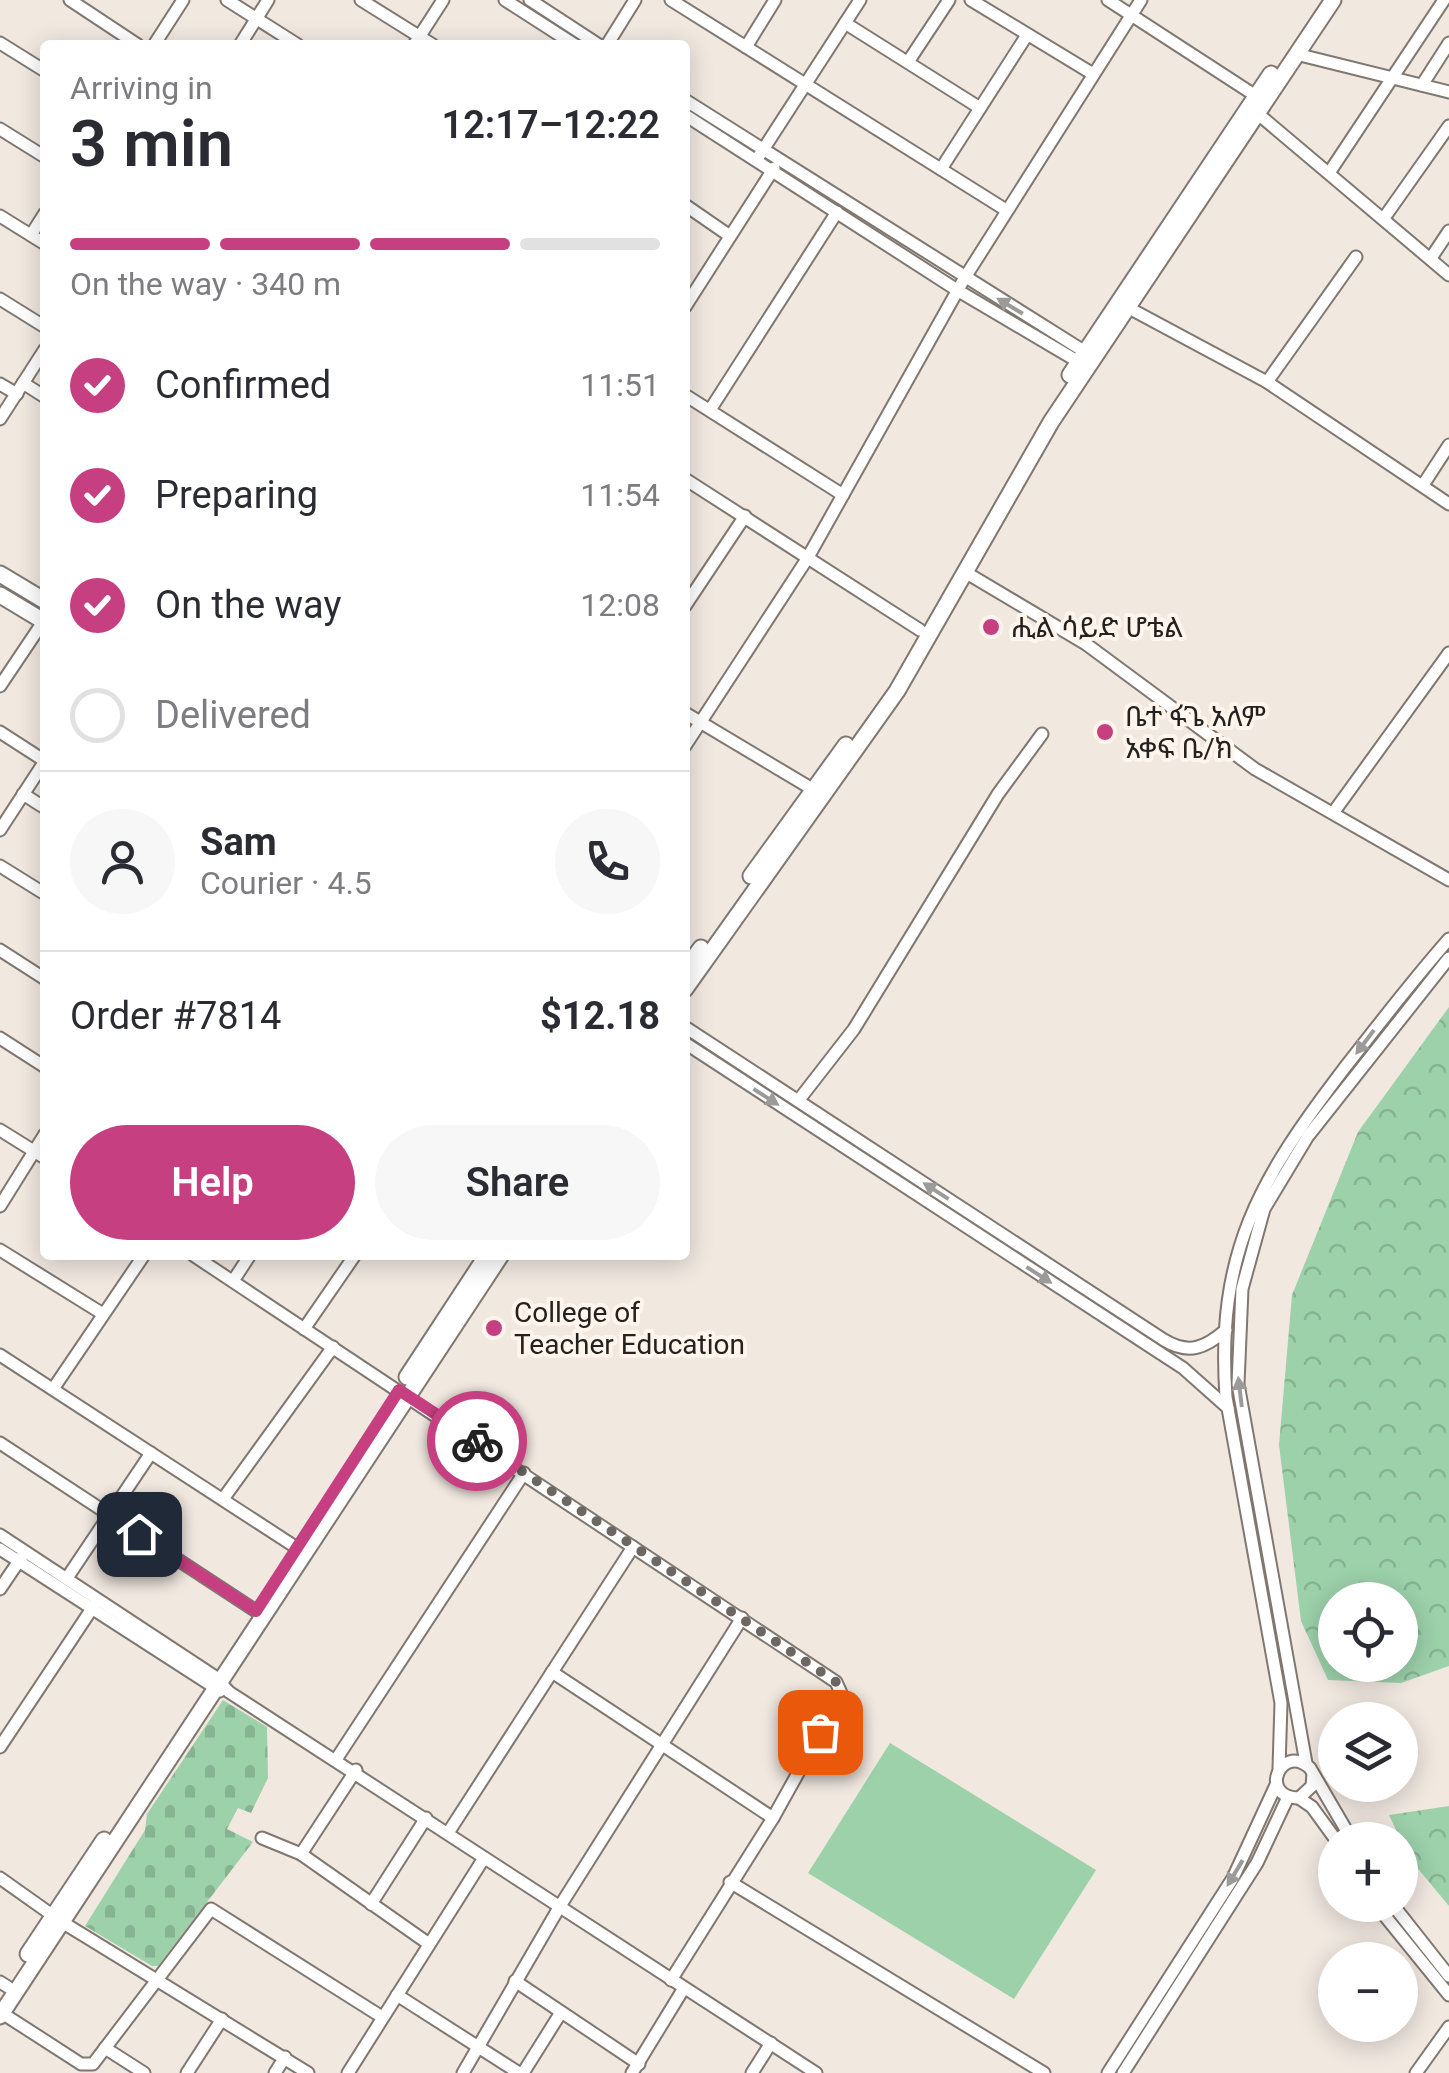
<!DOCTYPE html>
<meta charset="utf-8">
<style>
:root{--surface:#fff;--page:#f7f7f7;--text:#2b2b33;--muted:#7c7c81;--line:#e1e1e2;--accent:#c64081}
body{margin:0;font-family:Roboto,"Noto Sans Ethiopic",sans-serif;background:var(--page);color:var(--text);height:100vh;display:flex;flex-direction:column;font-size:38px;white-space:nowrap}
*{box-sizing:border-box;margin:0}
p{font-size:32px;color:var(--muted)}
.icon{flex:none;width:55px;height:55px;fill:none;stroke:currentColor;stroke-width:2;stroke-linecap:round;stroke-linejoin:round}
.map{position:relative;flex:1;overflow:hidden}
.panel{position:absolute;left:40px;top:40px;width:650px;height:1220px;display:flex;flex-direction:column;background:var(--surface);border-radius:10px;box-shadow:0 5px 25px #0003}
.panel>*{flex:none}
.fabs{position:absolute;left:1318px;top:1582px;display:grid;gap:20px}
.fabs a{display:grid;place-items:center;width:100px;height:100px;border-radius:50%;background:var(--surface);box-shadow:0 5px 25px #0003;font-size:50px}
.pin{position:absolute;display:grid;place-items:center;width:85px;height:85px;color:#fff;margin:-42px;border-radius:20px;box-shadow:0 5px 15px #0006}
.courier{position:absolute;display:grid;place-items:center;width:100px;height:100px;margin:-50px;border:8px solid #c64081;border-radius:50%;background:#fff;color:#222;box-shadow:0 2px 12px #0007}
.head em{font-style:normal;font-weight:600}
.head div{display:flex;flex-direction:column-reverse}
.head{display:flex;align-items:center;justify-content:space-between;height:170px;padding:0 30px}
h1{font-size:65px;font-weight:600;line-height:75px}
.bar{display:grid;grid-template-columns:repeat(4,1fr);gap:15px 10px;align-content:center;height:120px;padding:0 30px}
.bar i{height:12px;border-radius:8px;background:var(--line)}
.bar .active{background:var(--accent)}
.bar p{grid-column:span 4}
.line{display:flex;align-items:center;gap:25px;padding:0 30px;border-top:2px solid var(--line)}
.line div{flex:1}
.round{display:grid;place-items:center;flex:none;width:105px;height:105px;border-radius:52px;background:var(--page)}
ol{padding:0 30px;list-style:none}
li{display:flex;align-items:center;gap:30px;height:110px}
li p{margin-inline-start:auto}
li .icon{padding:10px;border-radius:50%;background:var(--accent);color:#fff;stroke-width:4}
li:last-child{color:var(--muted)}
li i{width:55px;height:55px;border:5px solid var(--line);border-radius:50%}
.cta{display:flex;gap:20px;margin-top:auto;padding:20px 30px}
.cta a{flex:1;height:115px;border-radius:60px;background:var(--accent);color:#fff;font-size:40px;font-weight:600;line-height:115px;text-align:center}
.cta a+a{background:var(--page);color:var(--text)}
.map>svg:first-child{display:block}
</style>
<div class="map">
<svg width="1449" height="2073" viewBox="0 0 1449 2073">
<defs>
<pattern id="forest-crowns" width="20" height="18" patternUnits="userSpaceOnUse" patternTransform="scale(2.5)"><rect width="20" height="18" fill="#9cd1aa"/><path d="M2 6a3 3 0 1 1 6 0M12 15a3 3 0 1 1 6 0" fill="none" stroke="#86b392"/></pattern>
<pattern id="cemetery-stones" width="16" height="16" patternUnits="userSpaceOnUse" patternTransform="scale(2.5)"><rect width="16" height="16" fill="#9cd1aa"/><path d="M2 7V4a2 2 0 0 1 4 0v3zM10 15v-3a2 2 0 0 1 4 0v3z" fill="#86b392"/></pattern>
</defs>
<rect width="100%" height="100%" fill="#f1e8e0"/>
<g fill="url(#forest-crowns)" fill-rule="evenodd">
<path d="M1449,1007v659l-48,17 -73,-3 -27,-59 -22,-176 13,-150 66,-163zM1335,1600h65v65h-65z"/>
<path d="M1449,1806v100l-40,-48 -20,-43z"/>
</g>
<path fill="url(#cemetery-stones)" d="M223,1700l44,27 1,51 -17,35 -13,-5 -11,21 26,13 -95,124h-6l-67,-40 60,-96 2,-16z"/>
<path fill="#9cd1aa" d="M890,1743l206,127 -82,129 -206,-126z"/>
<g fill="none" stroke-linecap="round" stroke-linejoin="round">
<defs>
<g id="minor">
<path d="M70,0l68,45"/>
<path d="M227,0l71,45"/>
<path d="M361,0l72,45"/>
<path d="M505,0l70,45"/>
<path d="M530,0l69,45"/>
<path d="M671,0l335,210"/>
<path d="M971,0l122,74"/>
<path d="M1108,0l148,96"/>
<path d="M845,23l135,85"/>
<path d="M0,43l45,28"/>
<path d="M154,45l29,-45"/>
<path d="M240,45l28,-45"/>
<path d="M414,45l29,-45"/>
<path d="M607,45l28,-45"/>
<path d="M746,47l29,-47"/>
<path d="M1296,54l153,38"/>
<path d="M908,62l41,-62"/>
<path d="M1422,85l27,-42"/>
<path d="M685,100l405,255"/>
<path d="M1257,113l192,162"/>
<path d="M685,115l272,175 127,75"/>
<path d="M0,129l45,28"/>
<path d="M759,156l101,-156"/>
<path d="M941,169l86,-134"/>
<path d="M1329,173l115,-173"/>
<path d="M685,205l45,31"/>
<path d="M0,216l45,28"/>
<path d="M1384,218l65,-92"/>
<path d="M31,235l14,-22"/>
<path d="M1431,258l18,-27"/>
<path d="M0,299l45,28"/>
<path d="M685,307l89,-139"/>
<path d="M1127,307l140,75 182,122"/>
<path d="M1267,382l89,-125"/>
<path d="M23,383l22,14"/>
<path d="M0,384l17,10"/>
<path d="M685,395l158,100"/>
<path d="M710,410l127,-198"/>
<path d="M0,419l45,-70"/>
<path d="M685,479l235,151"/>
<path d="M1423,485l26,-40"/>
<path d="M965,572l121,72 169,125 194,111"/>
<path d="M685,606l60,-90"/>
<path d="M0,686l45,-67"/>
<path d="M685,713l134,80"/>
<path d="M0,732l45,29 -45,69"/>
<path d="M685,746l122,-187 157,-280 177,-279"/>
<path d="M23,794l22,14"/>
<path d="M1333,813l116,-160"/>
<path d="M0,866l45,28"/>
<path d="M0,950l45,29"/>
<path d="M685,1027l479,313c25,15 41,8 62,-10"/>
<path d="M0,1038l45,29"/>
<path d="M685,1043l498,325 45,40"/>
<path d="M798,1101l56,-72 144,-235 44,-60"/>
<path d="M0,1130l45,28"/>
<path d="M0,1206l45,-72"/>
<path d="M0,1250l103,64"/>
<path d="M193,1255l643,427 5,11 -4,10 -64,115 -102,162"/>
<path d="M233,1281l17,-26"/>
<path d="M304,1329l51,-74"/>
<path d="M0,1355l297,193"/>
<path d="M53,1389l91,-134"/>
<path d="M0,1443l256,168"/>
<path d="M223,1499l110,-152"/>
<path d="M0,1535l214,141 15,16 587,381"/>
<path d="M0,1549l220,142"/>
<path d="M67,1578l84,-125"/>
<path d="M0,1589l23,-34"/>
<path d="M552,1672l221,146"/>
<path d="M0,1747l93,-140"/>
<path d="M337,1758l187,-285"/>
<path d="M1306,1763l-68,-379 4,-95 22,-80 44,-73 141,-178"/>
<path d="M1279,1768l2,-65 -55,-306c-10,-144 33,-217 117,-327 35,-45 69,-89 106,-131"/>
<path d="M1313,1773l-1,13 -13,12c-41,0 -19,-56 11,-30l42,72"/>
<path d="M1299,1798l13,9 24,33"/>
<path d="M448,1833l185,-286"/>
<path d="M262,1838l39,16 128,90"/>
<path d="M301,1854l55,-84"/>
<path d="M0,1878l62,44 246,151"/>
<path d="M730,1882l314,191"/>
<path d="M371,1904l55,-86"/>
<path d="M1376,1905l73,90"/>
<path d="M1393,1905l56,71"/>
<path d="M515,1981l124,83"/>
<path d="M0,1982l8,5"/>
<path d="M397,1995l122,78"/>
<path d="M2,2013l79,51h12l118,-155 171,108"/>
<path d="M105,2048l39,25"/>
<path d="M187,2073l35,-54"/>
<path d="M275,2073l10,-16"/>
<path d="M348,2073l136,-215"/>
<path d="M463,2073l97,-167 182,-288"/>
<path d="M523,2073l37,-59"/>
<path d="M632,2073l52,-85"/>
<path d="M752,2073l19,-30"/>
<path d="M1108,2073l125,-195 43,-93"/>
<path d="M1123,2073l134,-210 31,-66"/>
<path d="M1416,2073l33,-46"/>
</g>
<g id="major">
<path d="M1070,375l201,-301"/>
<path d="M0,574l45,27"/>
<path d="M0,595l45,27"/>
<path d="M751,876l95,-131"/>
<path d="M685,970l16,-22"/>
<path d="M685,989l212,-298 154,-269 282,-422"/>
<path d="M407,1377l80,-122"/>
<path d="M28,1954l76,-114"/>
<path d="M0,2016l501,-761"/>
</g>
</defs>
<use href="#minor" stroke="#7f7770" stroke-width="15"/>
<use href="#major" stroke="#7f7770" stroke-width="19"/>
<use href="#minor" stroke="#fff" stroke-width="11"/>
<use href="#major" stroke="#fff" stroke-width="15"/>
</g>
<defs><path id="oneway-solid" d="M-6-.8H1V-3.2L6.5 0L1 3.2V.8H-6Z" transform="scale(2.5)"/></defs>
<g fill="#9d9b9a">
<use href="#oneway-solid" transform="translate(1010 306) rotate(-149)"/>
<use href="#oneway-solid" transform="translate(1365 1042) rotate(127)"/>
<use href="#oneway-solid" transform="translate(766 1097) rotate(33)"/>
<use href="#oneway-solid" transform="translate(936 1191) rotate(-147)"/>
<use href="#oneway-solid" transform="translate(1039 1275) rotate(33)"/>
<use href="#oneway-solid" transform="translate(1240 1392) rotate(-97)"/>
<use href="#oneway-solid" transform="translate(1235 1873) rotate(121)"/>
</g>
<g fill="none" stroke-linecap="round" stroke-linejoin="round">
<path stroke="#6c6762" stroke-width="10" stroke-dasharray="0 18" d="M477,1441l359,241 4,15 -20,35"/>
<path stroke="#c64081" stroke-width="12" d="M139,1534l117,77 143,-221 78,51"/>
</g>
<g fill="#c64081" stroke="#fff5ed" stroke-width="4">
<circle cx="991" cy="627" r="10"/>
<circle cx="1105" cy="732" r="10"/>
<circle cx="494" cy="1328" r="10"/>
</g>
<g text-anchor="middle" stroke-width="8" stroke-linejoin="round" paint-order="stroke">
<g font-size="28" fill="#25211e" stroke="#fff5ed" text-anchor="start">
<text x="1011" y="637">ሒል ሳይድ ሆቴል</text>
<text x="1125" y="726">ቤተ ፋጌ አለም<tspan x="1125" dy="32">አቀፍ ቤ/ክ</tspan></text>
<text x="514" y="1322">College of<tspan x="514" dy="32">Teacher Education</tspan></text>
</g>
</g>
</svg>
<div class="fabs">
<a><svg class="icon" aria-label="locate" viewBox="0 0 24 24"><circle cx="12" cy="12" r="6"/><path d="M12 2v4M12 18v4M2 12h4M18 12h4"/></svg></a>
<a><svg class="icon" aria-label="layers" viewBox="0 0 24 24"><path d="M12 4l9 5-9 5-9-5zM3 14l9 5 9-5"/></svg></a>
<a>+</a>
<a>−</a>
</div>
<div class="pin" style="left:820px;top:1732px;background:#ea580c"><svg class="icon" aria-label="bag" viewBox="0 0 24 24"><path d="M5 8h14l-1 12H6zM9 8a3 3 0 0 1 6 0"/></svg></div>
<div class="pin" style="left:139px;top:1534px;background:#1f2937"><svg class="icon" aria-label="home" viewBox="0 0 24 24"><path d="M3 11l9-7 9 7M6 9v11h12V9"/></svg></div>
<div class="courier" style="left:477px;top:1441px"><svg class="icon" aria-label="bike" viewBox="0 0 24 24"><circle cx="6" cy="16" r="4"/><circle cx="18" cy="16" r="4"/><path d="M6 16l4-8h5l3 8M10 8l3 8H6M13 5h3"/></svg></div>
<section class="panel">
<div class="head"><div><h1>3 min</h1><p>Arriving in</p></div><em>12:17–12:22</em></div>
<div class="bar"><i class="active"></i><i class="active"></i><i class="active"></i><i></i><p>On the way · 340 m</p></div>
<ol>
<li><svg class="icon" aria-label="check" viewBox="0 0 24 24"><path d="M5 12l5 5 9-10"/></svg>Confirmed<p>11:51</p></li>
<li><svg class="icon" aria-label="check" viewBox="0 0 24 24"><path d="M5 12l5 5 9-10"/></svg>Preparing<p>11:54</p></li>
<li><svg class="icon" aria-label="check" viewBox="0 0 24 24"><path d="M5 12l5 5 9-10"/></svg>On the way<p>12:08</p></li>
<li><i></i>Delivered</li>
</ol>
<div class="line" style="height:180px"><a class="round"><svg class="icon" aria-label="person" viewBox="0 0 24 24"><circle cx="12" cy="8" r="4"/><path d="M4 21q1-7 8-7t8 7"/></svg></a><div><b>Sam</b><p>Courier · 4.5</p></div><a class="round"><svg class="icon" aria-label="phone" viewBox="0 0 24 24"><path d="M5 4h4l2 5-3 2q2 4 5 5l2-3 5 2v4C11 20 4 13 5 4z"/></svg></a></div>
<div class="line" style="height:130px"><div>Order #7814</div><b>$12.18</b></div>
<div class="cta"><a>Help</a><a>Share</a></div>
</section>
</div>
